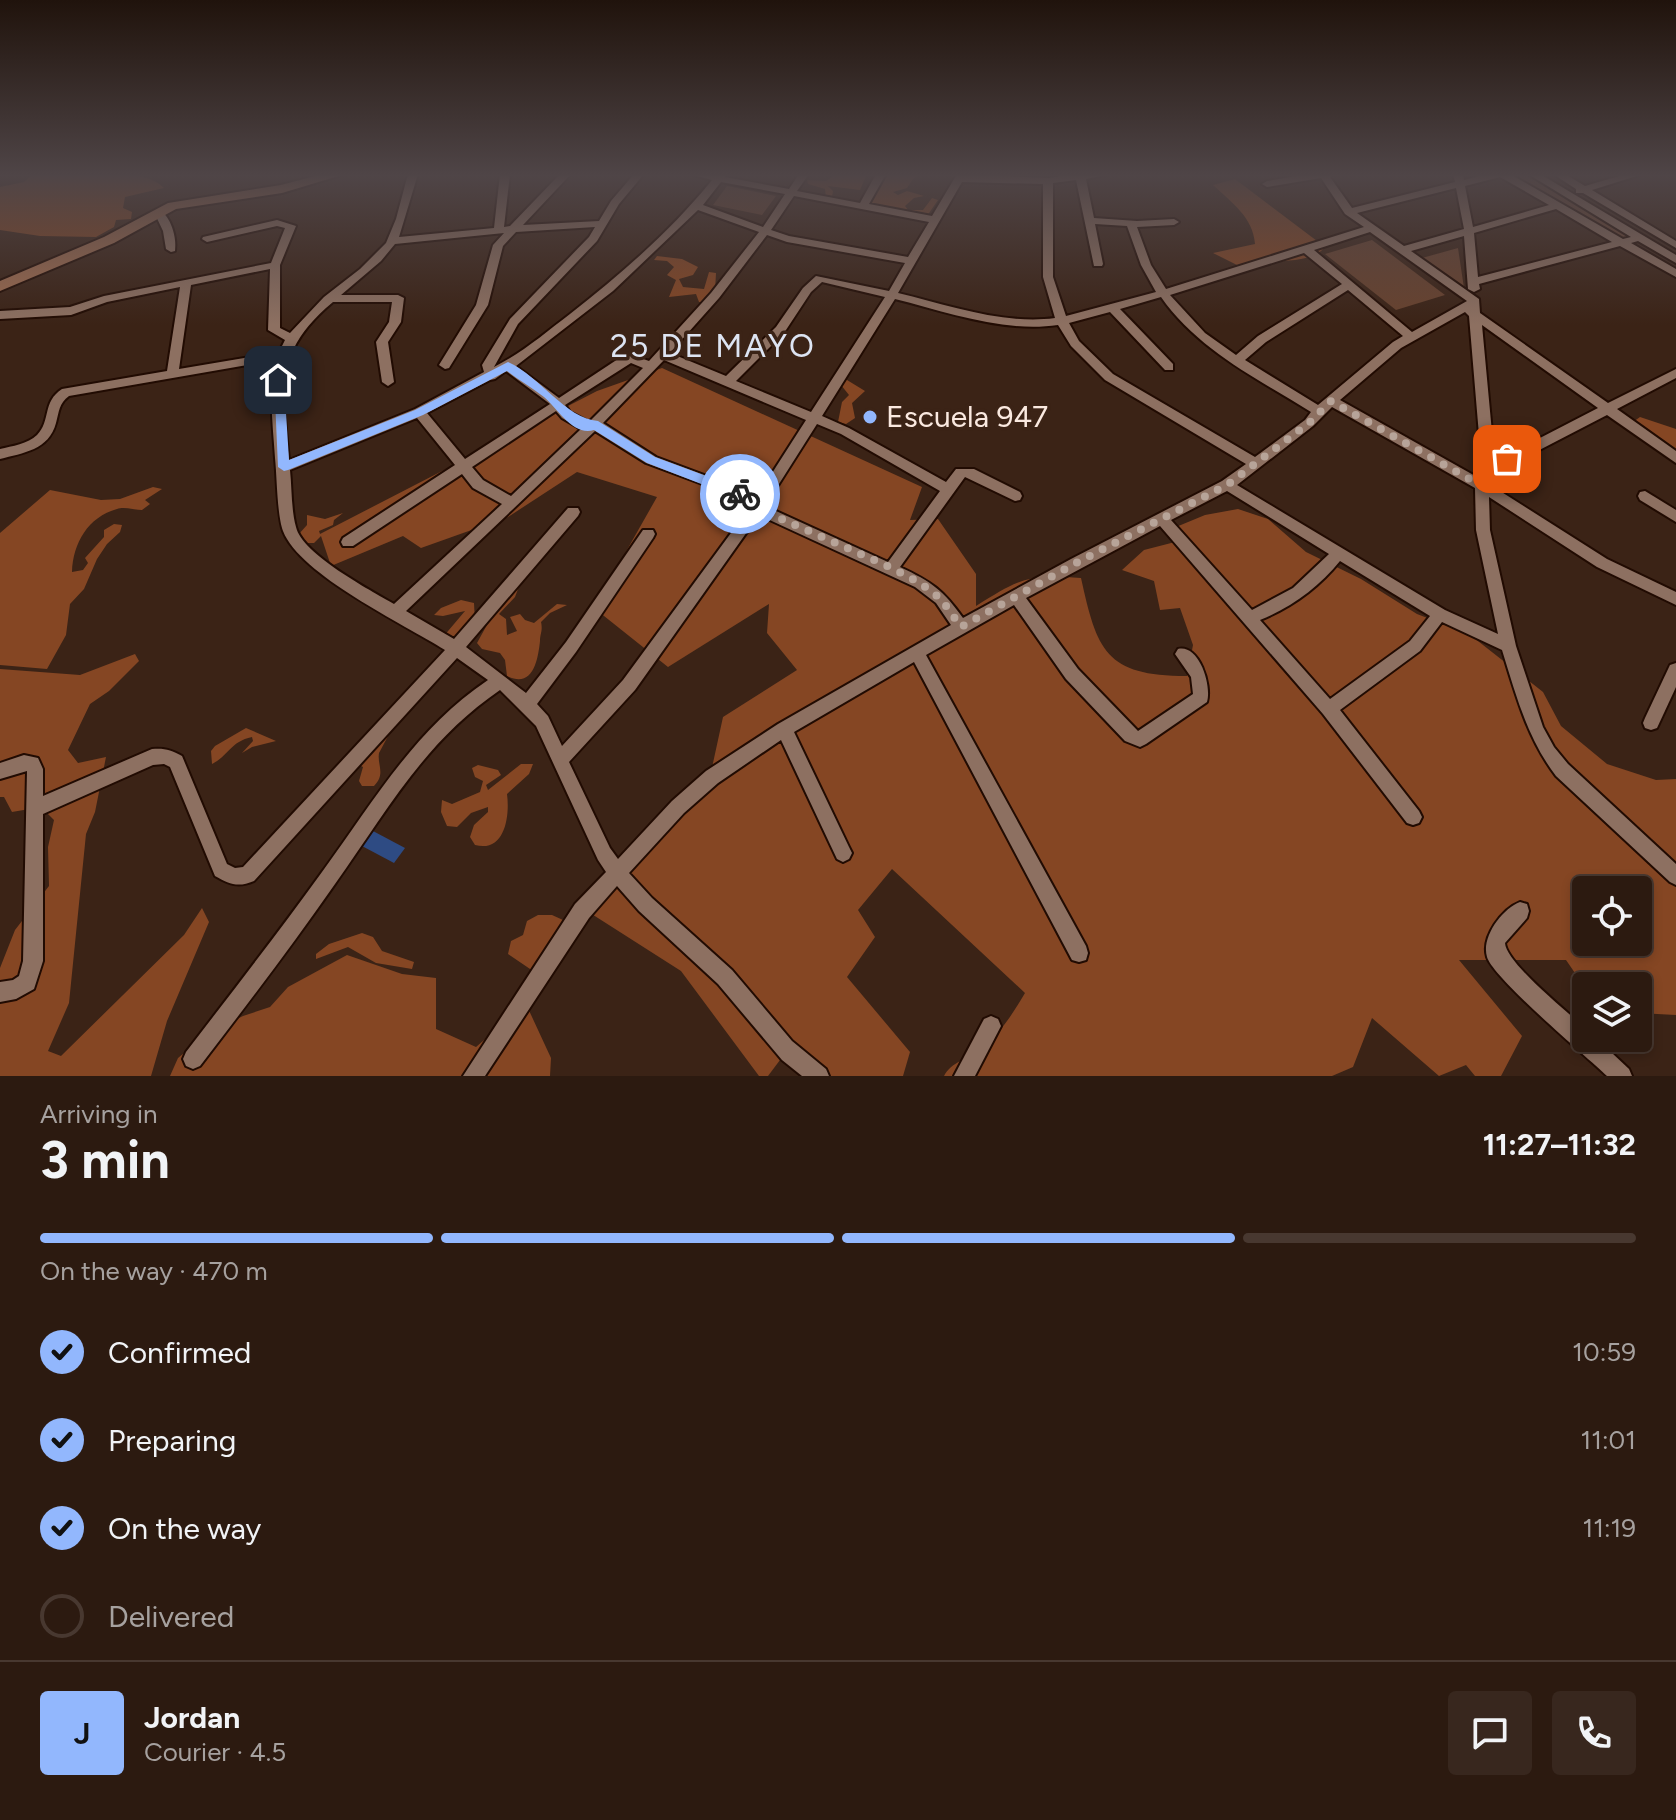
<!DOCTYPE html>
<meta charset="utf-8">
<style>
:root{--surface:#2c1a10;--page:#38271e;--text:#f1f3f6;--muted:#a6a19f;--line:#483830;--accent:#92b7fd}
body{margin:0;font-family:Figtree,sans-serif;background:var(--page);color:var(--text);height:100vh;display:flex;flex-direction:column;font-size:30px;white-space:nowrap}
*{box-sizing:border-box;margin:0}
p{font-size:26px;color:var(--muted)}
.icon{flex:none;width:44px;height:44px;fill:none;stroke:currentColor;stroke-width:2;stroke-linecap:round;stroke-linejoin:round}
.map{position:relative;height:1076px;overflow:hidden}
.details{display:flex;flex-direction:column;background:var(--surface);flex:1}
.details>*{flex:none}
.fabs{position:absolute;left:1572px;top:876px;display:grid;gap:16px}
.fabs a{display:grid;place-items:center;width:80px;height:80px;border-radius:8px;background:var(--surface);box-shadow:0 4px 12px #0003,0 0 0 2px var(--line);font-size:40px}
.pin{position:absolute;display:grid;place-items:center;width:68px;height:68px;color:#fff;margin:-34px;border-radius:16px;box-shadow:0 4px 12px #0006}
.courier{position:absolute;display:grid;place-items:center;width:80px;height:80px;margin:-40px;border:6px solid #92b7fd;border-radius:50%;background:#fff;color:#222;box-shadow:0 2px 10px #0007}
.summary em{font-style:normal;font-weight:700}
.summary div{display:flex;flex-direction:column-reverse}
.summary{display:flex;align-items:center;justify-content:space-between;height:136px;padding:0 40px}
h1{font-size:52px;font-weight:700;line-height:60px}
.bar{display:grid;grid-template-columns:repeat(4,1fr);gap:12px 8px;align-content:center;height:96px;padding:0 40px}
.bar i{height:10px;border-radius:6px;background:var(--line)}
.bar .on{background:var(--accent)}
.bar p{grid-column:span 4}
.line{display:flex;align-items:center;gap:20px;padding:0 40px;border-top:2px solid var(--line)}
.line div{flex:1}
.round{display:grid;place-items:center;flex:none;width:84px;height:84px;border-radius:8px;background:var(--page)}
ol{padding:0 40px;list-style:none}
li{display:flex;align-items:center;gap:24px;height:88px}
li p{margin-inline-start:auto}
li .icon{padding:8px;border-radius:50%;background:var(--accent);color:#111;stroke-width:4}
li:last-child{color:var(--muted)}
li i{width:44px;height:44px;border:4px solid var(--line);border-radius:50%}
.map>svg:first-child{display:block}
</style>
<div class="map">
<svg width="1676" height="1076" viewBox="0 0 1676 1076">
<rect width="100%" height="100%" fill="#3b2316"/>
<g fill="#68422e">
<path d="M1510,174h16l102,62 -7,2z"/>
<path d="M727,186l49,10 -14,19 -49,-10z"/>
<path d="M1372,240l73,55 -49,15 -71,-56z"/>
<path d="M1458,248l6,40 -42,-30z"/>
</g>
<g fill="#854623" fill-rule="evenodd">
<path d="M33,174c35,0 109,-9 131,14l-39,9 -2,11 9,4 -1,7 -15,1 -2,7 -18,10 -56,-1 -40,-6v-43l24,-5z"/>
<path d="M837,174h30l-7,16 -32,-4 5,5 -1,6h-6l-1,-8 -17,-5 -1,-4 19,1z"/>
<path d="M884,174h37l-8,5 -6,9 -14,4 5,3 9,-4 17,5 -10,2 -9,8 3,4h15l9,-12 6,2 -11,16 -60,-9z"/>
<path d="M1235,179l86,65 3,4c-15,18 -59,10 -83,19l-28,-14 42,-9c-2,-27 -23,-41 -42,-59z"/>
<path d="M657,256l25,3 16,8 -5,8 -14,4 4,8 21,2 5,-17 7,1 -1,18 -9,11h-7l-3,-8 -27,3 7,-17 -9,-5 7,-8 -7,-6 -13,-1z"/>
<path d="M662,368l260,119 -12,33 28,-1 38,55v32c45,-28 52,-32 105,-28 16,72 24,98 106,98l6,-31 -13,-37 -20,2 -6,-29 -32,-11 22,-20 31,-8 1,-15 29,-12 33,-6 30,10 38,33 55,27 56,35 52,20 74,58 18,34 46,38 49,16 20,-1v236l-38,-2v-27h-52v3l-20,-29h-107l63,76 -21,40h-26l-9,-11 -27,11 -67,-58 -19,49 -21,9h-388c7,-14 24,-17 36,-27 20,-15 32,-34 45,-56l-133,-124 -34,41 17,27 -28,40 63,75 -7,24h-77l-34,-32 -24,32h-9l-78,-105 -105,-67 132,-118 15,-69 74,-47 -30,-37 2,-29 -101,63 -74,-59 63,-111 -80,-25 -69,45 -87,31 -18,-12 -72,30 -10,-30 -7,7h-13l-3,-8 9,-10v-10l18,4 18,-6 -9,7 -1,5 -14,6 1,3 277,-143zM1586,890h52v52h-52z"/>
<path d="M844,380h3l18,11 -13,12 3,15 -9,6 -8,-2 4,-20 7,-7 -8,-10z"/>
<path d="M1640,417l36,12v22l-43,-29z"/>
<path d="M153,487l9,2 -17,11 5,4 -8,6c-8,0 -18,-4 -25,-1 -29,8 -44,34 -45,63l11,-2 5,-7 -3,-5 19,-21v-7l10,-6 8,1 -2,7 -13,12 -10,15 -13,30 -14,15 -4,31 -19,34 -47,-4v-132l50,-43 51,10 19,-1z"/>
<path d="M521,581l-6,16 -16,17 7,5 1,16 10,-4 -7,-14 10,-3 5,6 9,3 23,-19 10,1 -17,8 -9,9c2,9 -1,11 -1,19 -2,19 -7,48 -33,35l-2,-16 -5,-7 -18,-4 -5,-6 11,-20v-9z"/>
<path d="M461,600l13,3 1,19 -15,20 -17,-5 22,-26 -22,5 -9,-1 7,-7z"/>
<path d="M135,654l4,7 -30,30 -19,13 -22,46 10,13 28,-6 -11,55 -9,22 -17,169 -21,48 13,5 123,-121 18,-27 7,14 -42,99 -16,55h-151v-108l15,-38 34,-44 -1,-39 6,-27 -13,-13 -29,5 -8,-15h-4v-128l80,6z"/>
<path d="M389,717l6,1v5l-16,30c-2,12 7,21 -5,33h-12l-3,-5 4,-14 -4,-2 -11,8 -3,10 -12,2c-3,-25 26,-27 38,-41 8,-9 7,-21 18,-27z"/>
<path d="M246,728l30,13 -24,6 -10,6 11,-12 -1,-4c-21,4 -25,20 -40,27l-1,-13 4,-5z"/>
<path d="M521,764h12l-4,10 -22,20c3,22 -2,59 -32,51l-5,-8 4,-12 14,-13v-5l-17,6 -14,14 -10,-1 -6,-14 1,-12 10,4 28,-12 3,-11 -8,-4 -3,-9 6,-3 20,5 3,5 -15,10 2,5z"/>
<path d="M538,915h14l11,5c-6,20 -22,32 -30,51l-25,-17 3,-13 12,-6 4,-14z"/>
<path d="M362,933l11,4 9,14 32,11 -2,7 -36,-6 -28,-16 -32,12v-5l13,-10z"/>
<path d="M347,955l55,19 34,4v51l40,18 50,-43 25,54 -1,18h-380l8,-18 30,-25 35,-17 27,-9 18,-20z"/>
</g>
<path fill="#2e4b83" d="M373,831l32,17 -11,15 -32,-17z"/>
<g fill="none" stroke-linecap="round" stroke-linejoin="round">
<defs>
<g id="street">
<path d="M408,174h10l-19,63 95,-9 6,-54h10l-6,53 6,-1 50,-52h11l-48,51 76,-4 12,-20 23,-27h10l-25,30 -22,37 -79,83 -24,43c28,-14 51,-34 76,-53 51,-40 101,-83 142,-134l-22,-6h37l-2,3 64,12 10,-15h10l-12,17 63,12 16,-29h10l-17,30 63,12 25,-42 91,4 27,-4h35l-24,5 8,39 43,3 37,-2 5,3 -5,3 -37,2 14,38 15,24 198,-62 -19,-13 -24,-36 -54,9 -5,-3 5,-3 41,-7h25l-3,3 22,31 103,-26 -2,-8h10l1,6 23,-6h23l113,65 8,-2 -103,-63h12l136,81v8l-38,-22 -7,2 45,26v8l-56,-31 -141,38 1,5 -6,3 -6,-3 -4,-53 -53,15 68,48 1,14 128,90 68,-34v9l-59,31 59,42v12l-69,-48 -87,45 -26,3 -5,21 118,75 69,33v13l-79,-38 -108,-70 1,33 26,116 27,81 11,20 14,17 108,100v21l-6,-3 -114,-106c-29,-38 -40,-81 -54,-126l-60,-28 -22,29 -80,59 79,101 3,6 -3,6 -6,2 -6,-2 -84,-109 -163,-188 -134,72 52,71 60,62 55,-37 -2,-17 -16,-23 3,-5c21,-5 34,36 29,53l-61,42 -6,3 -15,-6 -59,-62 -52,-74 -88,50 160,291 2,7 -2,7 -7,2 -7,-2 -158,-298 -120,70 55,115 3,6 -3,6 -6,3 -6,-3 -56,-119 -63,43 -34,30 -55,60 23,25 80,72 60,71 34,28 3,7h-27l-20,-16 -64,-76 -79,-73 -22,-25 -28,32 -104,158h-22l112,-172 31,-32 -8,-12 -62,-134 -36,-36c-76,52 -113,121 -165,194 -43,62 -89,122 -135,182l-7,3 -7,-3 -3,-7 3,-7c46,-60 92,-119 136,-180 52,-71 92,-142 166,-192l-31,-22 -203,223c-16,7 -25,3 -39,-5l-45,-109 -6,-3 -11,1 -110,49v147l-9,28 -18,10 -16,3v-20l13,-2 6,-4 4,-15 4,-190 -27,8v-16l24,-8 14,3 5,11v27l109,-47c13,-1 19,1 30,7l45,108 8,4 8,-1 202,-217c-41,-26 -145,-75 -162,-119 -6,-16 -6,-54 -8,-73 -2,-32 -7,-67 1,-98l-207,36c-10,7 -10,16 -13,27 -7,27 -33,30 -56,36v-10c12,-3 28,-5 37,-14 14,-14 5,-33 25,-46l105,-18 13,-84 -73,15 -36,13 -71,4v-8l70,-4 34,-11 167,-33 14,-35 -8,-2 -70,16 -5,-3 1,-2 74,-17 19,6 -16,39v63l10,5 34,-36 36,-28 26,-26 10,-24zM1500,177l49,28 -76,22 -8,-41zM1076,180l18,86h8l1,-2 -8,-40 32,2 14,39 15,27 -90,24 -13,-39v-94zM721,182l64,12 -22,33 -60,-22zM962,182l81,2v93l12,41c-51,7 -107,-13 -157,-25zM1456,188l8,41 -60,17 -47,-33zM794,196l135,26 -21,35 -119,-21 -18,-6zM1556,209l56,33 -134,35 -4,-44zM698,210l61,22 -48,61 -62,68 -17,-6 -14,4 -59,39 -43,-32 97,-75zM595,227l-6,10 -79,82 -28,46 2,7 -69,37 -126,51c-7,-71 -16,-108 44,-158h59l-3,20 -13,20 6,40 6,4 6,-4 -6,-40 13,-20 3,-24 -6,-3h-57l40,-34 14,-17 109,-11 -11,12 -17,60 -37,60 6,4 4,-1 39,-63 15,-59 13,-14zM1370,232l97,69 -55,31 -98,-82zM767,235l20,7 118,21 -16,28 -73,-15 -13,12 -27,39 -50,49 -56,-23 49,-55zM1304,253l38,31 -84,52 -22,19 -31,-22 -35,-38zM270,269l-2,61 17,10 -6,12 -100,17 12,-84zM822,282l63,15 -74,115 -75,-31 48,-48 27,-41zM1348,290l55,46 -10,6 -75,63 -73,-45 21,-18zM1161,297c37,53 97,82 150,115l-6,8 -50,37 -142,-83 -34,-33 -10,-18 41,-11 55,58h8v-6l-53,-55zM895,299c52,13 109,34 163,26l13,21 34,34 141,84 -24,17 -151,78 -108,59c-20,-28 -31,-36 -63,-51l65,-90 50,24 5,-1 2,-4 -2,-4 -46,-23h-18l-10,13 -97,-54 -27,-12zM1465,312l4,4 12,143 -4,18 -137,-77 61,-52zM1482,325l116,83 -85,44 -19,2zM664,360l142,60 -48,75 -102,-38 -53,-34zM631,363l12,5 -54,54 -19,-10 -5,-7zM506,371l44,33 -85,55 -38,-46 63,-33 5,-1zM1332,407l143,81 1,42 22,104 -53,-24 -208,-125 76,-59zM556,411l6,7 19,11 -70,67 -28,-16 -11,-13zM417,418l38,47 -112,73 -2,4 2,4h10l109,-72 11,14 29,16 -108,100c-24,-14 -92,-50 -98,-77 -5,-18 -4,-39 -6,-57zM817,424l24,10 99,57 -52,71 -123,-56zM595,431l51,32 107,40 -130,177 -61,66 -14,-30 -11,-12 39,-52 77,-114 2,-4 -2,-4h-10l-77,112 -40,51 -60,-46 112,-131 2,-4 -2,-4h-10l-114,131 -48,-28zM1227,491l102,63 -36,34 -41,22 -81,-90zM759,515l156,72 21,16 15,22 -173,99 -72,47 -34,30 -54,58 -8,-11 -41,-86 66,-72zM1340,561l90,55 -20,25 -80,58 -70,-79c32,-13 59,-33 80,-59z"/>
<path d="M1553,174h12l20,12 41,-12h17l-51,16 84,51v7l-93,-55h-7v-4z"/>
<path d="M159,209c12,8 18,28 16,42l-4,1 -5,-3 -3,-18 -9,-19z"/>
<path d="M1645,491l31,19v12l-36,-22 -2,-4 2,-4z"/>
<path d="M1676,663v24l-19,41 -6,2 -6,-2 -2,-5 2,-5 25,-53z"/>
<path d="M1520,902l7,2 2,7 -2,7 -22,25c1,20 64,70 81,86v9h10l33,31 3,7h-25c-21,-20 -114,-98 -120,-119 -6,-20 15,-48 33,-55z"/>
<path d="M991,1016l7,3 3,7 -26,50h-21l30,-57z"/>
</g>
<path id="secondary" d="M323,174h22l-63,19 -106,16 -62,34 -114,48v-10l104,-44 64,-34 113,-18z"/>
</defs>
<use href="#street" stroke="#210b02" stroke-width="4"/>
<use href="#secondary" stroke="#210b02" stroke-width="4"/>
<use href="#street" fill="#8d7061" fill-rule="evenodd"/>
<use href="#secondary" fill="#9e6c50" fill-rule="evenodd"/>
</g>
<linearGradient id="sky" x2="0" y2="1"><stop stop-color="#20130c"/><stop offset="0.54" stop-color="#4f4547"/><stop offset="1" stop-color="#4f4547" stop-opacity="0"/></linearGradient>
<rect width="1676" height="325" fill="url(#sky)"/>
<path fill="#92b7fd" d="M508,362c33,15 57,56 90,59l57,36 89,33v7h-9l-88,-34 -53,-33c-20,7 -37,-22 -50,-33 -12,-9 -25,-17 -37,-26l-84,44 -135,55 -4,1 -6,-4 -4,-90 10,3 5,80 126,-50z"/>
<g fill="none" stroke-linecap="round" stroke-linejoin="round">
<path stroke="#b7a499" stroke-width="8" stroke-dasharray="0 14.4" d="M740,494l21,7 -4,7 135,60 28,15 21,16 20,28 115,-64 151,-78 82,-62 22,-22 151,85 6,-27h19"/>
</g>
<circle fill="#92b7fd" stroke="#3b2316" stroke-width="3" cx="870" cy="417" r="8"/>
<g text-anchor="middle" stroke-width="7" stroke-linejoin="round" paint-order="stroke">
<g font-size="30" fill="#fae9e0" stroke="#3b2316" text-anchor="start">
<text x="886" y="427">Escuela 947</text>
</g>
<g font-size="32" letter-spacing="2" fill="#dde4f2" stroke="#3b2316">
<text x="713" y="357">25 DE MAYO</text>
</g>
</g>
</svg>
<div class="fabs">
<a><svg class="icon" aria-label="locate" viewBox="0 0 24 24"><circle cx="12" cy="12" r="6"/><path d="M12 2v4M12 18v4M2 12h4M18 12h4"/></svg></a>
<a><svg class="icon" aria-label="layers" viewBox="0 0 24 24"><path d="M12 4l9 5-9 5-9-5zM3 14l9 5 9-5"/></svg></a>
</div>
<div class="pin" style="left:1507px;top:459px;background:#ea580c"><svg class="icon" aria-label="bag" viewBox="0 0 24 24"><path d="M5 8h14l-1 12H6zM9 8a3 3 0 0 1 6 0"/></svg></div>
<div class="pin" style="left:278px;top:380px;background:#1f2937"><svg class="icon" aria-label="home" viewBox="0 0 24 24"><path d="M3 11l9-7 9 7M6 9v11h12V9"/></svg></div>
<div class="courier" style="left:740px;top:494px"><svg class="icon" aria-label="bike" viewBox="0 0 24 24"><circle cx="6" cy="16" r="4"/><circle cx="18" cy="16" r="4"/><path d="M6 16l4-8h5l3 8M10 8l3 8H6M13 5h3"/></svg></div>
</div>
<section class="details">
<div class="summary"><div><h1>3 min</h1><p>Arriving in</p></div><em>11:27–11:32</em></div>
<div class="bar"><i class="on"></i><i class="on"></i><i class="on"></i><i></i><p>On the way · 470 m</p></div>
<ol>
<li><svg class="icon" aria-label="check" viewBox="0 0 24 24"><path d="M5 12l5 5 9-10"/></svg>Confirmed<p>10:59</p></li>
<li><svg class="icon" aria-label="check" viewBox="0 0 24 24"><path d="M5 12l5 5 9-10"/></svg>Preparing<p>11:01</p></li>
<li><svg class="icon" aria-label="check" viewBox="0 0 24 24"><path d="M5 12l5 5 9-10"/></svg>On the way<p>11:19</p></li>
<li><i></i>Delivered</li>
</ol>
<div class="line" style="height:144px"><b class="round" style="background:var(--accent);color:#111">J</b><div><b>Jordan</b><p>Courier · 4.5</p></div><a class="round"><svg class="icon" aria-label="chat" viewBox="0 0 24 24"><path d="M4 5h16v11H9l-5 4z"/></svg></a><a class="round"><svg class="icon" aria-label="phone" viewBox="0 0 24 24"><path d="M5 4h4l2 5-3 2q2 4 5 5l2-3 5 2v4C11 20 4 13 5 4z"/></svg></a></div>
</section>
